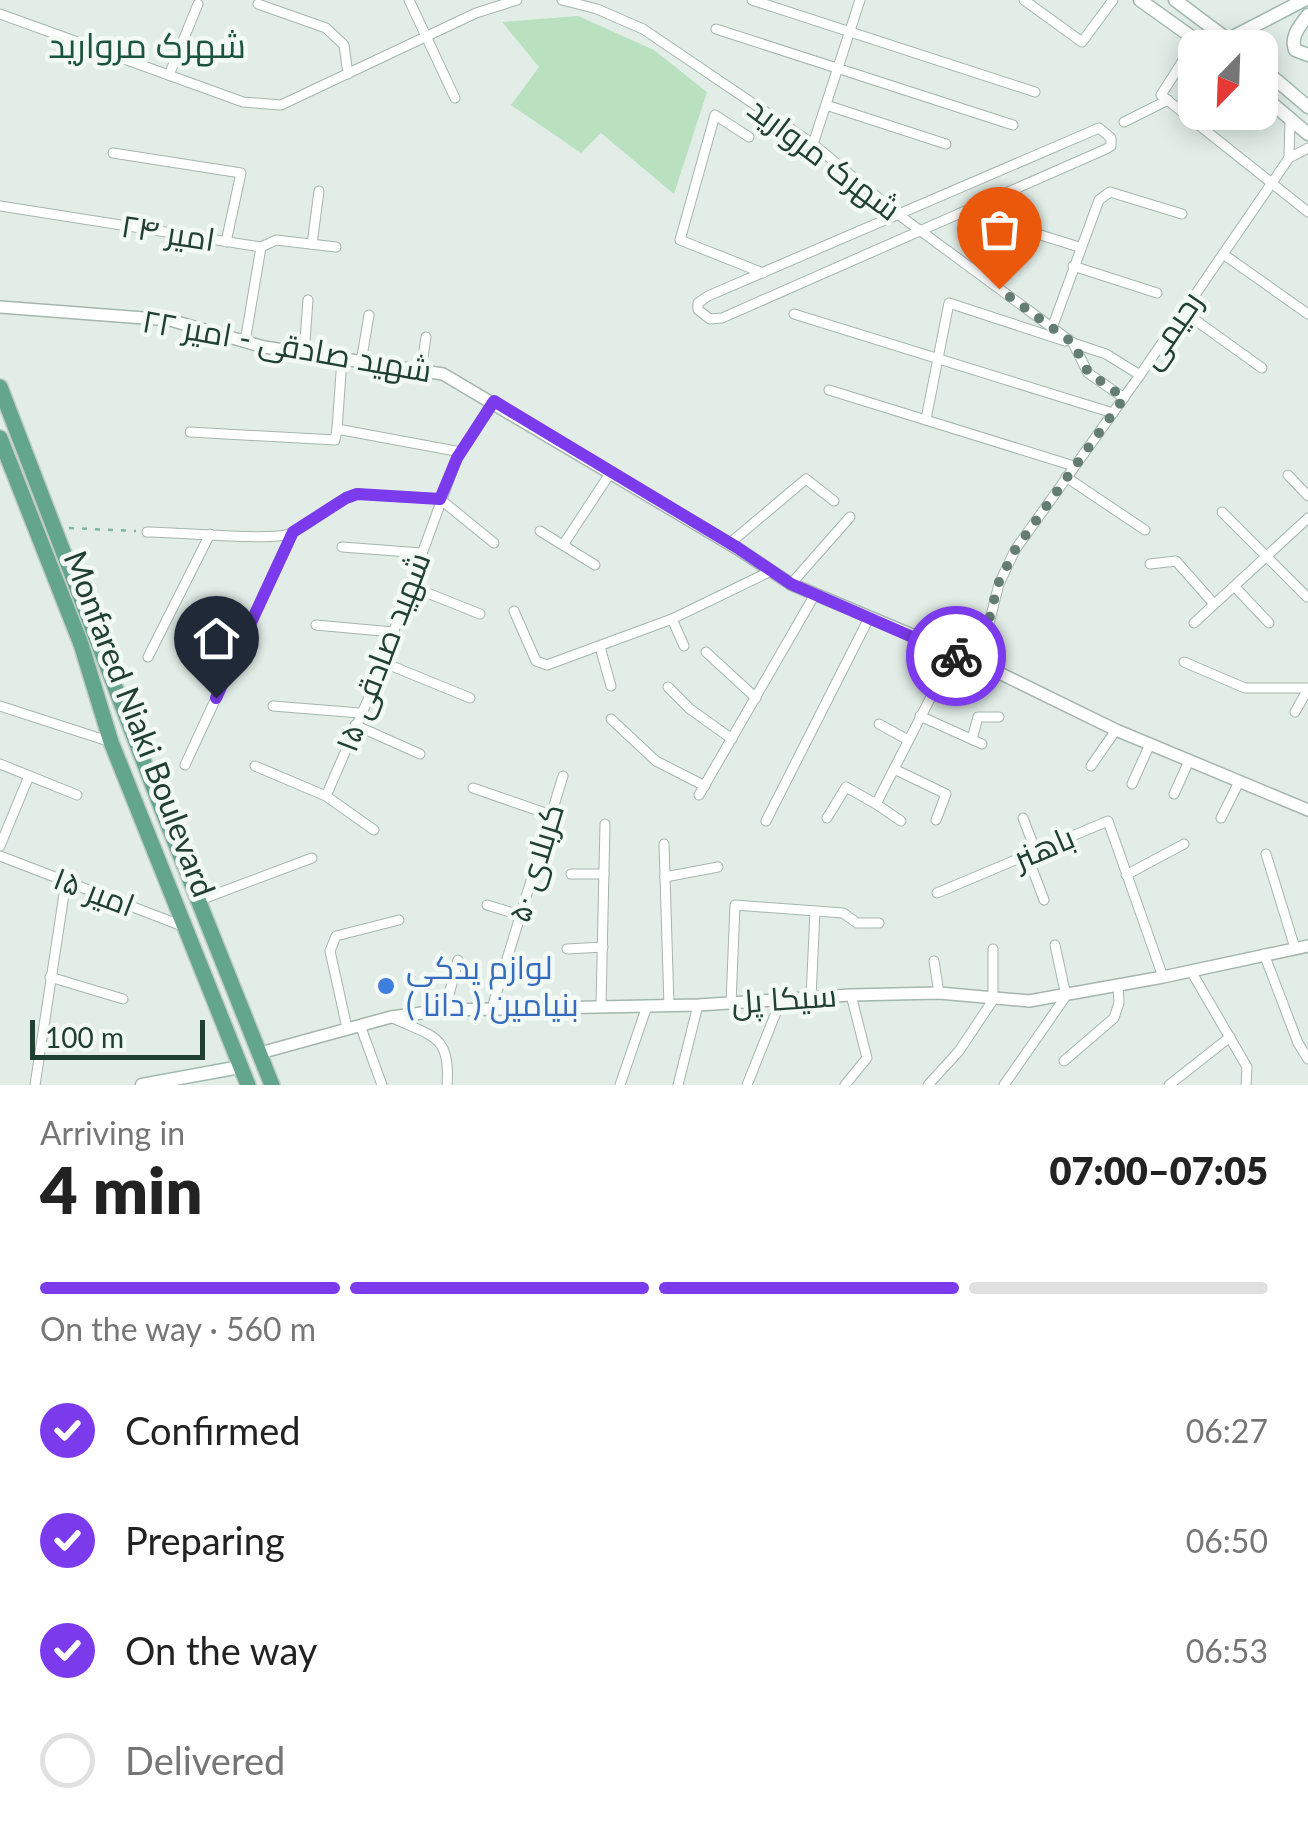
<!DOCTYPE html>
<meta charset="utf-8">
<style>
:root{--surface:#fff;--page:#f2f2f2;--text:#222;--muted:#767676;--line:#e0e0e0;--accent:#7c3aed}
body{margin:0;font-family:Lato,Cairo,sans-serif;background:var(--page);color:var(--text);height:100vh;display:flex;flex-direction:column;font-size:38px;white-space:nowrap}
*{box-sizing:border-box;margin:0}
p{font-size:32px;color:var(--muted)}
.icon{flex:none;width:55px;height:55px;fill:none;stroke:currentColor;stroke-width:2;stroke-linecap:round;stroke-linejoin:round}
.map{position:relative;height:1085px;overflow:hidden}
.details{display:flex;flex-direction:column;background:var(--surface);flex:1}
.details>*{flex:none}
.needle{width:65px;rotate:203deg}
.fabs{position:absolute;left:1178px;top:30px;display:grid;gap:20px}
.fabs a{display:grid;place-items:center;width:100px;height:100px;border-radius:20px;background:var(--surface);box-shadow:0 5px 25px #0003;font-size:50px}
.scale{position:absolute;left:30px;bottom:25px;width:175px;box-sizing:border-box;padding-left:10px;border:5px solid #204034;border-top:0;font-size:28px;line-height:35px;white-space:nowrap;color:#204034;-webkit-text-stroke:8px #f3f9f5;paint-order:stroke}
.pin{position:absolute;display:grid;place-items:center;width:85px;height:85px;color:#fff;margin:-102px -42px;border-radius:50% 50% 50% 0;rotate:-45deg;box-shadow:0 0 10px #0007}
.pin .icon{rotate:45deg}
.courier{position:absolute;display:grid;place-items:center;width:100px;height:100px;margin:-50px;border:8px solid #7c3aed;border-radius:50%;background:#fff;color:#222;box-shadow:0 2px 12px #0007}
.headline em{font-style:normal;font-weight:800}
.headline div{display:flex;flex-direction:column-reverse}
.headline{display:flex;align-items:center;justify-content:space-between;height:170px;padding:0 40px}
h1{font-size:65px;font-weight:800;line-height:75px}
.bar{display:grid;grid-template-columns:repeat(4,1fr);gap:15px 10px;align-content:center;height:120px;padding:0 40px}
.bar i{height:12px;border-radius:8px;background:var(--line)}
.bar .selected{background:var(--accent)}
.bar p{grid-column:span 4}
ol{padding:0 40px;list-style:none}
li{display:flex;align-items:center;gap:30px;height:110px}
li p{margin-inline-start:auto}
li .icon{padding:10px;border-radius:50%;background:var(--accent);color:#fff;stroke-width:4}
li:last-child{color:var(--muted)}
li i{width:55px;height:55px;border:5px solid var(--line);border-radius:50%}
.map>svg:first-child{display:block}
</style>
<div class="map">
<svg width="1308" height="1085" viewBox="0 0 1308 1085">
<rect width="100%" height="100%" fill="#e2ede7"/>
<path fill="#b9e0bf" d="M578,16l76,34 53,42 -33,102 -73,-61 -20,20 -70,-48 28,-38 -37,-45z"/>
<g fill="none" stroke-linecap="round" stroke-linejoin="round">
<defs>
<g id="minor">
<path d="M409,0l46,98"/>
<path d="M562,0l35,9 46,20 170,115 86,71 174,128 33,11 34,21"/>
<path d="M752,0l283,92"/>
<path d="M1024,0l58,42 31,-42"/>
<path d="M258,4l68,24 18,17 4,29"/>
<path d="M0,14l243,88 38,3 195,-92 41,-13"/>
<path d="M716,29l297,96"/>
<path d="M1196,40l-35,55 147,117"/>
<path d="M169,75l29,-71"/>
<path d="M826,105l120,39"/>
<path d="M1124,122l44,-22"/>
<path d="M1099,128l12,10v8l-5,3 -384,169 -12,1 -12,-9v-7l10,-7z"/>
<path d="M749,137l-34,-22 -35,125 83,33"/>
<path d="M813,144l47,-144"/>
<path d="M113,153l128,20 -15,69"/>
<path d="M1289,158l19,-10"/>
<path d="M0,206l261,41 15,-7 60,7"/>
<path d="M1015,227l64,20"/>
<path d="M312,244l7,-53"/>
<path d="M1223,254l85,60"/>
<path d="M1073,266l84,27"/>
<path d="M1184,312l78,56"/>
<path d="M794,314l319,99"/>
<path d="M1052,328l47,-128 11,-8 72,22"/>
<path d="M245,342l16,-95"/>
<path d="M1073,343l15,30 36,25"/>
<path d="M304,354l4,-54"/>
<path d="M361,362l8,-47"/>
<path d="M421,371l5,-34"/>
<path d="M829,390l245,76"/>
<path d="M926,419l23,-116 116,38"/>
<path d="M337,429l5,-70"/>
<path d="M190,432l145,8 2,-11 124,23"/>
<path d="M1288,475l20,21"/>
<path d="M1066,477l79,53"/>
<path d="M1222,512l85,85"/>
<path d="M540,531l55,34"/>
<path d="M147,532c27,0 123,9 142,2 25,-10 43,-33 68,-40l83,5 54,44"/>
<path d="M730,543l76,-64 28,22"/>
<path d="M563,545l48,-73"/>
<path d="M342,547l80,6"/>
<path d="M1150,564l26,-3 38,43"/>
<path d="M791,584l59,-67"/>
<path d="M410,586l70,28"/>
<path d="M1234,586l35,37"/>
<path d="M514,611l22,50 11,4 125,-46 99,-48"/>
<path d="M672,619l12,27"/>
<path d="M1194,623l114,-105"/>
<path d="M316,625l77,7"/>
<path d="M600,647l11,39"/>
<path d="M706,652l50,46"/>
<path d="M148,657l62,-123"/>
<path d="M382,662l88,36"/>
<path d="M1184,662l61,26h63"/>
<path d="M979,663l20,-79 16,-34 125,-175 149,-217 1,-39"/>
<path d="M668,687l22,22 42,30"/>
<path d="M0,706l111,36"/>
<path d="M273,706l87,7"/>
<path d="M1295,712l13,-23"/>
<path d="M920,716l62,28"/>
<path d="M611,719l45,42 49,25"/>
<path d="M879,724l29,16"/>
<path d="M355,725l65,29"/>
<path d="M972,739l6,-22h21"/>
<path d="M0,764l77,31"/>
<path d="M185,765l108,-233"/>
<path d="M255,766l71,30 48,34"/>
<path d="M1091,766l25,-36"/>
<path d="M894,769l52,25 -10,26"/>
<path d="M1132,784l18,-40"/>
<path d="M473,788l78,27"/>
<path d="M1174,794l15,-33"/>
<path d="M699,795l115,-199"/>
<path d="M326,796l47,-108 84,-230 37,-57"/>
<path d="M876,804l25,17"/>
<path d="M827,818l19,-31 30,17 77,-150"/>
<path d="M1023,818l13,34"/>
<path d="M1221,818l18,-36"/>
<path d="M766,821l103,-203"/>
<path d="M664,844l5,162"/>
<path d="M0,846l29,-70"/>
<path d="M1266,854l29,94"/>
<path d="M1027,855l17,45"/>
<path d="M0,856l185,71"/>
<path d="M571,874h33"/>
<path d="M1126,875l58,-31"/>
<path d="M665,877l53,-10"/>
<path d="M937,893l171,-72 55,156"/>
<path d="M200,900l112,-42"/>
<path d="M487,905l33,10"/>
<path d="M567,949l36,-2"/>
<path d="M1264,954l34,89 10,16"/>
<path d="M934,961l5,32"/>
<path d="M1191,971l56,96 -1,18"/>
<path d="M50,977l73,22"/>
<path d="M811,997l4,-86"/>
<path d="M731,1003l4,-98 108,8 14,10h22"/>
<path d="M601,1005l4,-181"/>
<path d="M492,1008l71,-232"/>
<path d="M445,1010l13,-50"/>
<path d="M391,1017c41,20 60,17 56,68"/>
<path d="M360,1025l22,60"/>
<path d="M347,1028l-17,-77 6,-15 63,-16"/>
<path d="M1064,1061l50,-43 5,-15 -1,-17"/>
<path d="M35,1085l31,-204"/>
<path d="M620,1085l27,-79"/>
<path d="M678,1085l20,-80"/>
<path d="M747,1085l34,-85"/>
<path d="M845,1085l22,-27 -16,-63"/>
<path d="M928,1085l31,-34 34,-51v-51"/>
<path d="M1004,1085l62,-89 -11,-51"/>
<path d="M1169,1085l61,-48"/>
</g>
<g id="tertiary">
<path d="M0,307l170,13 94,27 179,27 295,175 53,35 188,79 137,67 192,80"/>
<path d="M260,1053l131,-36 54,-7 253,-5 153,-10 88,-2 90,8 134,-24 145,-31"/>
</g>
<g id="secondary">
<path d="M1140,0l67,48"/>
<path d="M1175,0l64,48"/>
<path d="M1308,15c-8,11 -18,21 -13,35l13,5"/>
<path d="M1223,48l6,-9 75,-39"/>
<path d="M1260,66l48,41"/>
<path d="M1260,93l48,41"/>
<path d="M142,1085l98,-18"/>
</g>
<g id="primary">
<path d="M0,387l163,425 109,273"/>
<path d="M0,438l81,206 30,98 137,343"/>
</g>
</defs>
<use href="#minor" stroke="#a4b6ae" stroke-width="11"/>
<use href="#tertiary" stroke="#a4b6ae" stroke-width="14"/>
<use href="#secondary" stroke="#9fbaae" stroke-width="15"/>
<use href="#primary" stroke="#c1cac6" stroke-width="18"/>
<path stroke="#80b49d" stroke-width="2.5" stroke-dasharray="5 8" stroke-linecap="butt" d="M69,528l67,3"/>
<use href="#minor" stroke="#fff" stroke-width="9"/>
<use href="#tertiary" stroke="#fff" stroke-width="11"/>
<use href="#secondary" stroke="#fff" stroke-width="12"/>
<use href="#primary" stroke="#63a68d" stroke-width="15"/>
</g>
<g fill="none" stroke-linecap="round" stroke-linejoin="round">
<path stroke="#647d73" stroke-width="10" stroke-dasharray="0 18" d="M956,656l22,8 20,-80 17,-34 109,-152 -36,-26 -15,-29 -74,-54"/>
<path stroke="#7c3aed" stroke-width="12" d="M216,698l77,-166 53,-34 11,-4 83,5 17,-41 37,-57 244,147 53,36 165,72"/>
</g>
<circle fill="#3f7fe0" stroke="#f3f9f5" stroke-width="4" cx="386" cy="986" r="10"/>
<g text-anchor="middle" stroke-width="9" stroke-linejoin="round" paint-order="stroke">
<g font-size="32" fill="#204034" stroke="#f3f9f5">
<text transform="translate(824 159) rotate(37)" y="11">شهرک مروارید</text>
<text transform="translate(168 233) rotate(9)" y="11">امیر ۲۴</text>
<text transform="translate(1171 330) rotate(-56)" y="11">رحیمی</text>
<text transform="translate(287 346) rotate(10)" y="11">شهید صادقی - امیر ۲۲</text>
<text transform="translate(383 652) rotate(-69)" y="11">شهید صادقی ۱۵</text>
<text transform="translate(139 724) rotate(69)" y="11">Monfared Niaki Boulevard</text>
<text transform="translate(1044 848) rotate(-23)" y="11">باهنر</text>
<text transform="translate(536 863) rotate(-73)" y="11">کربلای ۵۰</text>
<text transform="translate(94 892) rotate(21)" y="11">امیر ۱۵</text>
<text transform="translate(784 999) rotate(-4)" y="11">سیکا پل</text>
</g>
<g font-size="32" fill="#366cbe" stroke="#f3f9f5" text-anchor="start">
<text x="406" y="979">لوازم یدکی<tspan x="406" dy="37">بنیامین ( دانا )</tspan></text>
</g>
<g font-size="35" fill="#1b543f" stroke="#f3f9f5">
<text x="147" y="58">شهرک مروارید</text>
</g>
</g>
</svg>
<div class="fabs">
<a><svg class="needle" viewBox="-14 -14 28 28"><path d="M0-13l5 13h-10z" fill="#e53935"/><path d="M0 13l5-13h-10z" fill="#767676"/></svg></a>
</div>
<div class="scale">100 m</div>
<div class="pin" style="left:999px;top:289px;background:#ea580c"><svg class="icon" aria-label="bag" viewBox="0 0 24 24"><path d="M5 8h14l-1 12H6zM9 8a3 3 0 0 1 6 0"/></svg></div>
<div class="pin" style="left:216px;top:698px;background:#1f2937"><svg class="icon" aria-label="home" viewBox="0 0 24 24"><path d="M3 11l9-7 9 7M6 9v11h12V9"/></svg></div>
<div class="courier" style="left:956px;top:656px"><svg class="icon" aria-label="bike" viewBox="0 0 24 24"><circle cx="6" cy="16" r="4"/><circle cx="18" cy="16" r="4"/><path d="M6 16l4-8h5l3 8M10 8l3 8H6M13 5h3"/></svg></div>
</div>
<section class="details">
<div class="headline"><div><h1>4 min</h1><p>Arriving in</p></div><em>07:00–07:05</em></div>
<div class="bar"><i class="selected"></i><i class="selected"></i><i class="selected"></i><i></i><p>On the way · 560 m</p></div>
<ol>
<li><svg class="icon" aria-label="check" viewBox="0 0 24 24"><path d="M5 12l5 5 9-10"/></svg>Confirmed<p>06:27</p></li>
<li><svg class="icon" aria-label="check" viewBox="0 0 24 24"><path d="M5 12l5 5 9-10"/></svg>Preparing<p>06:50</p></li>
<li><svg class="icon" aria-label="check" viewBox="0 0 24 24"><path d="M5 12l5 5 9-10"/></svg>On the way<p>06:53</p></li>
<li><i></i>Delivered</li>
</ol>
</section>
